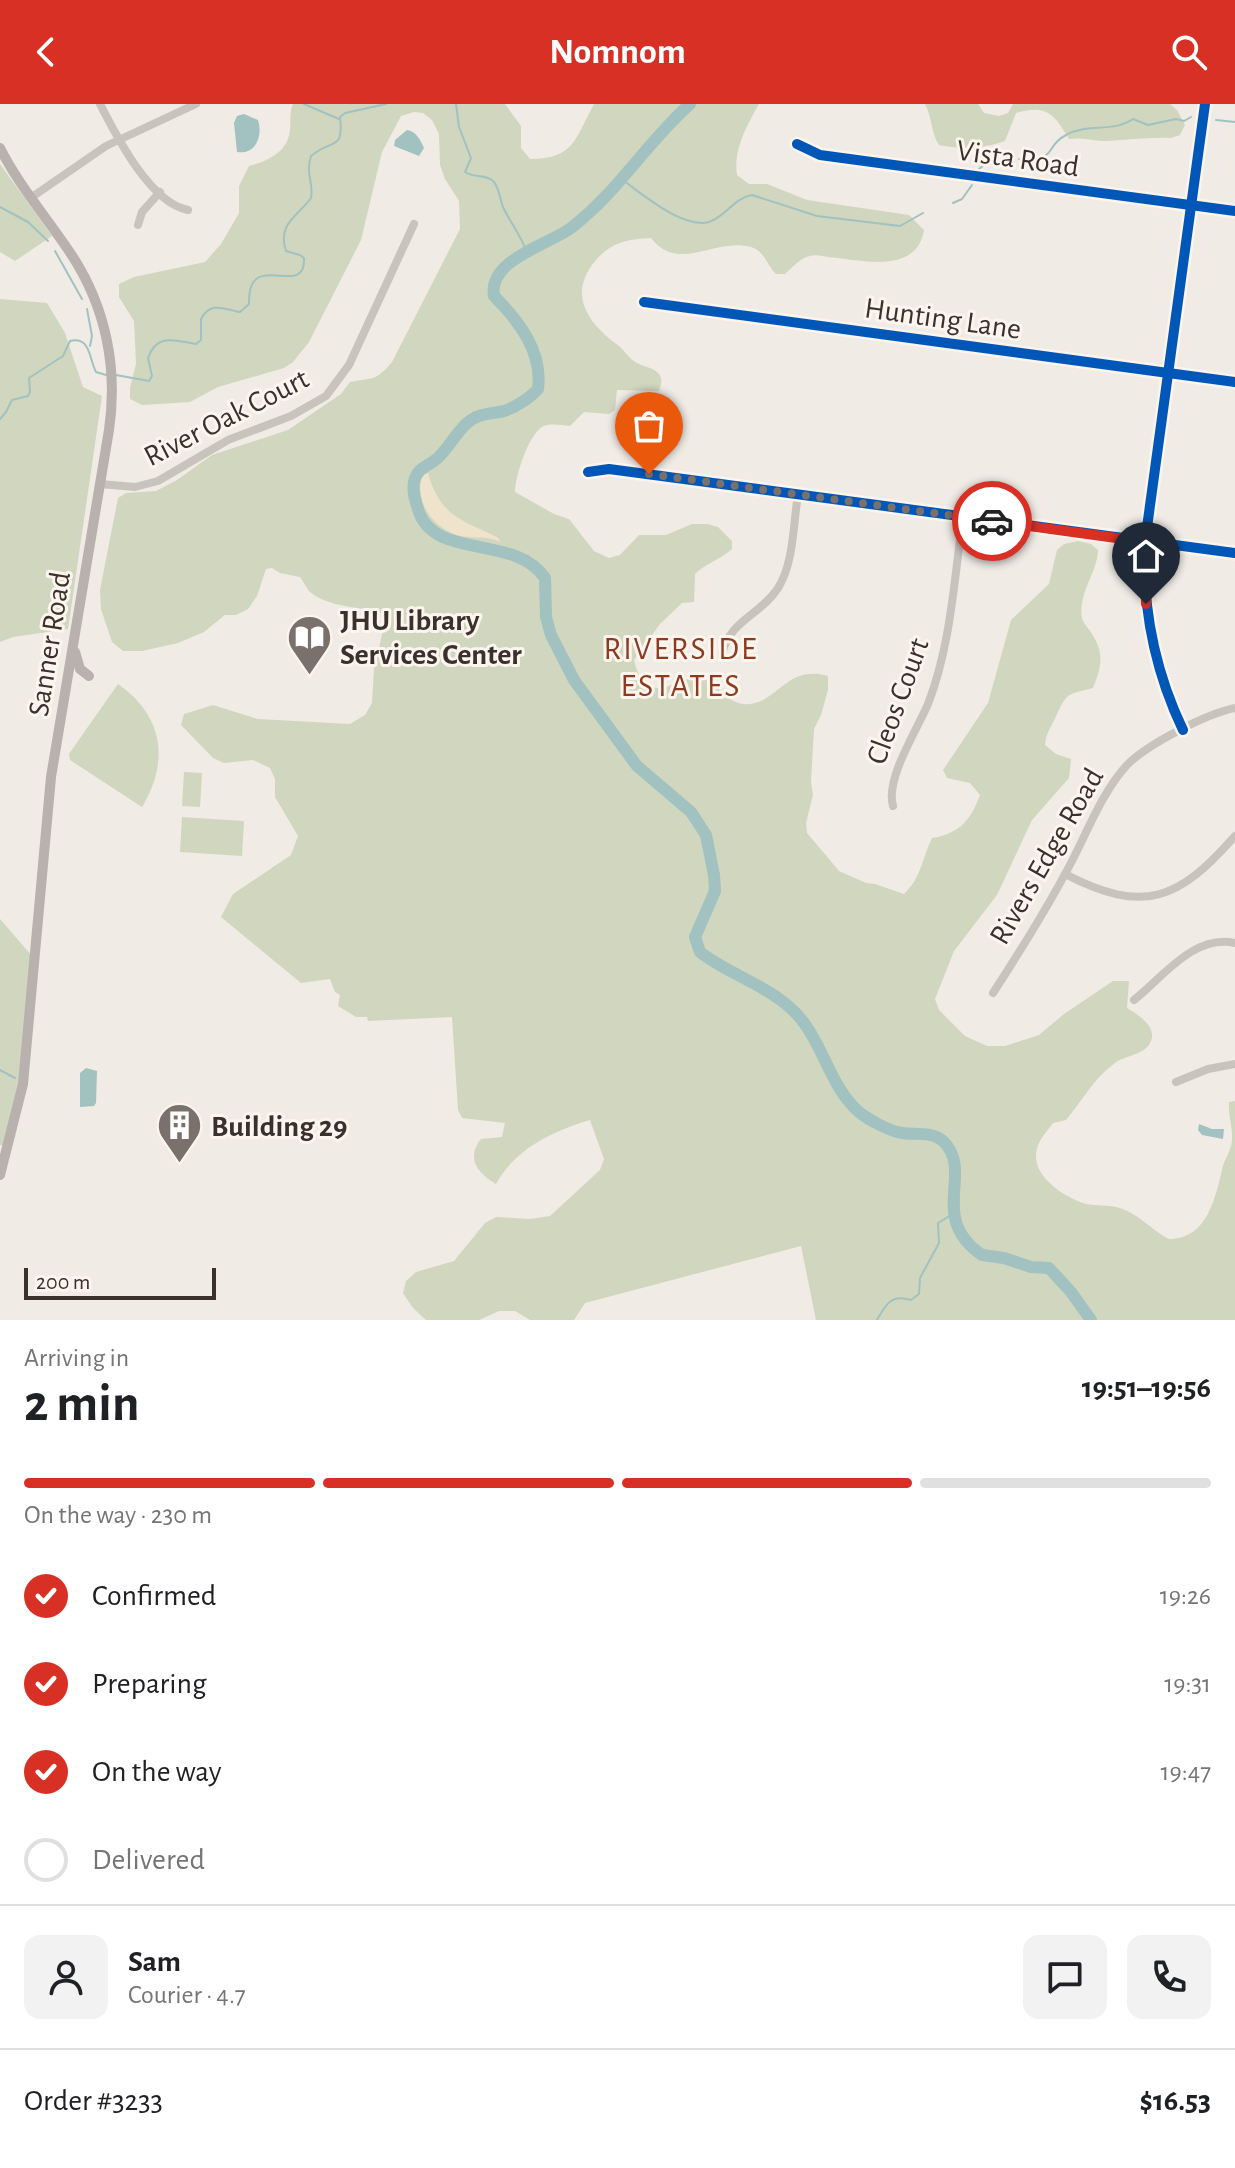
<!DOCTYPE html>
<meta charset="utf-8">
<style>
:root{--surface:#fff;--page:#f2f2f2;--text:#202124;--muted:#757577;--line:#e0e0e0;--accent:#d93025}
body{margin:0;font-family:"Alegreya Sans",sans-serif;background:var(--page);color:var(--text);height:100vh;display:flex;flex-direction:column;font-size:30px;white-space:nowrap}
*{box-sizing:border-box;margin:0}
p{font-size:26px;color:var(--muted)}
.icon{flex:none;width:44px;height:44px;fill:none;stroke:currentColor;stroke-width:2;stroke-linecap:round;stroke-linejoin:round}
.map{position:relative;height:1216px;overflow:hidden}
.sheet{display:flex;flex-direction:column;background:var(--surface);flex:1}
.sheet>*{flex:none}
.scale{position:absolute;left:24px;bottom:20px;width:192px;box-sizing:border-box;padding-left:8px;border:4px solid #3b302b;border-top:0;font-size:22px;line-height:28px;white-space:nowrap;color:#3b302b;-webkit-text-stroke:6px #fbf5ee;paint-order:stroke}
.pin{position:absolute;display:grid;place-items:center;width:68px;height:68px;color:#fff;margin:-82px -34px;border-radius:50% 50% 50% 0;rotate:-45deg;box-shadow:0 0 8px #0007}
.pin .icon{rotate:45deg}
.courier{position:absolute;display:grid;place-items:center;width:80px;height:80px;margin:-40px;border:6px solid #d93025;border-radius:50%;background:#fff;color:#222;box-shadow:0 2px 10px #0007}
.summary em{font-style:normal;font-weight:600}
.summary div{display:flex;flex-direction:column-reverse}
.summary{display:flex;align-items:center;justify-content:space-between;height:136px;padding:0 24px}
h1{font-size:52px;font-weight:600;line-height:60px}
.bar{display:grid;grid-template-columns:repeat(4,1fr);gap:12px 8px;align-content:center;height:96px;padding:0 24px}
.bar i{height:10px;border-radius:6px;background:var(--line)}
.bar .active{background:var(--accent)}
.bar p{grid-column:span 4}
.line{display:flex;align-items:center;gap:20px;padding:0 24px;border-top:2px solid var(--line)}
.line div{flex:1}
.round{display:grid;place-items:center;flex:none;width:84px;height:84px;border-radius:16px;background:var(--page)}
ol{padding:0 24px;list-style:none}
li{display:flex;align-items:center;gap:24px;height:88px}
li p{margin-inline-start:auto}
li .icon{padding:8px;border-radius:50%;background:var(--accent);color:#fff;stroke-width:4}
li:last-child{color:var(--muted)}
li i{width:44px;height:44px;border:4px solid var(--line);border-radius:50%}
header{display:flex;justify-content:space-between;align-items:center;height:104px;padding:0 24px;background:var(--accent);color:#fff;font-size:36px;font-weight:600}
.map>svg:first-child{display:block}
</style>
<header><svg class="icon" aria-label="back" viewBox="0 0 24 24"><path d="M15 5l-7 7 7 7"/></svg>Nomnom<svg class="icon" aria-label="search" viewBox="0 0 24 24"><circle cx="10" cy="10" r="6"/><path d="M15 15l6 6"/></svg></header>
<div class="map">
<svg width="1235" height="1216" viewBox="0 0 1235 1216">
<rect width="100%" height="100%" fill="#f0ebe5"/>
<g fill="#d1d6bf">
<path d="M293,0h212l16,22v22l9,11c44,0 45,-20 64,-55h165c-12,21 -26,46 -22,71l12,9h18l40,16 102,15 15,15c-7,45 -63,30 -96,27 -5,-1 -13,-3 -18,-1 -10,2 -18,12 -25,18h-9c-9,-8 -11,-23 -25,-27 -37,-10 -72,27 -100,-9 -23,1 -39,4 -55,22 -30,35 -7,64 23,86 6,5 11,14 18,17 7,4 16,4 22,11 4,5 2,11 0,17l-42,-1 -2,20 -6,4 -25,-2 -14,14c-8,-1 -18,-3 -26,0 -15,6 -29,51 -29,66l39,22 15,5 25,32 15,7 11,-3 19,-20h27l26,-11h15l11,3 14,14v8c-12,11 -26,14 -37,25l-1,28 -12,1 -22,21 -26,36c13,54 46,12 68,18 18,6 26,29 48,26 30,-4 37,-39 78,-28v14l-7,25 -7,14 -3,53 2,13 -7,28 1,10 32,38 27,12 9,1 29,10c18,-17 18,-36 28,-56 27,-4 39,-18 48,-43l-10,-12 -23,-5 -4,-8 45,-67 23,-83 38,-36 8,-34 7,-6 14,-3 13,3 7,6c-1,24 -20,42 -16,68 1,5 7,11 10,16 13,20 9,34 1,54 -24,6 -26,4 -36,26 -5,12 -11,18 -12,31l11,9 15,5 -2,19 -37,42 -35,75 -43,56 -19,48 4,11 26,26 22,10h18l34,-11 25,-21 49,-33h16l-2,27c10,6 30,18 24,33 -5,14 -26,14 -36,22 -24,18 -31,36 -49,57l-13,3c-4,6 -11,13 -14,20 -13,28 19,50 41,59 12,5 24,2 36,5 20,4 35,23 53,32 38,0 46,-40 53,-69 2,-11 9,-18 10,-30 1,-12 -4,-25 -3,-38l6,-1v219h-419l-15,-74 -216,57 -11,17h-44l-15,-9h-16l-20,9h-53l-13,-12 -10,-15 3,-12 10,-9 38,-11 31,-38 11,-6 34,2 20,-3 50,-46 4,-11 -14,-39c-37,11 -75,29 -94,64 -19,-11 -30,-26 -15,-45l21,-2 3,-14 -43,-5 -4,-8 -6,-93 -84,4 -1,-4h-11l-18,-11 2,-11 -5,-3 -5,-13 -29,4 -80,-66 12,-23 58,-39 7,-19 -23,-39v-18l-5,-11 -17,-8 -29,3 -11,-5 -32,-33 3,-11 29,-9 45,14 92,5 15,-9 7,-12 2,-34 10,-43v-12c-23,-8 -55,-6 -74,-22 -4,-4 -6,-10 -10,-15l-20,-4 -8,-5 -6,1 -9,27 -9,13 -12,6h-11l-21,17 -26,11 -36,8h-19l-11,-9 -11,-33 -1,-19 18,-92 8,-5 30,-2 21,-11 35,-25 76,-25 53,-36 9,-12c24,-5 25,0 42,-20l68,-133 -1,-28 -14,-22 -5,-14 -1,-31 -7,-14 -9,-7 -9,-1 -13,4 -19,36 -21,88 -52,102 -16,20 -9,6 -66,19 -28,15 -48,3 -12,-6v-11l6,-24 -2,-43 -15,-24v-13l15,-7 71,-15 16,-18 18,-31v-27l10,-20c19,-5 39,-14 41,-36 1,-10 -1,-17 3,-26z"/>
<path d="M925,0h53l6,9 15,3 9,-3 5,-9h157l7,6 8,15 -5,10 -9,3c-22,-1 -43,2 -64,3 -14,0 -25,-4 -38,-2 -15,-25 -22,-35 -53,-26l-11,28c-23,8 -42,9 -66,4 -8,-12 -7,-28 -14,-41z"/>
<path d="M0,60l52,72 -37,25 -15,-9z"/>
<path d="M0,195l47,4 18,30 18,54 19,9 -34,233 -55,8 -13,5z"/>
<path d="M118,580c45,32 52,76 24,123l-72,-47 -1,-6z"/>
<path d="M184,668l18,1 -2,34 -18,-1z"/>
<path d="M182,713l62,4 -2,35 -62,-4z"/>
<path d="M0,815l32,37 -10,107 -16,84 -6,-2z"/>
</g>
<path fill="#efe3cc" d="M428,369c12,43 33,47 69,64l4,5c-15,-7 -30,-3 -44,-7 -25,-8 -44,-35 -34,-60z"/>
<g fill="#a1c2c1">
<path d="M244,10l14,6c5,16 -2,35 -21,32l-3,-29 3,-7z"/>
<path d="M407,26c9,1 14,11 17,18l-5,8 -25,-10 1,-6z"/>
<path d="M86,964l11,3 -1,32 -2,3 -14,1v-34z"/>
<path d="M1199,1020l13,5h12l-1,10 -21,-4 -4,-5z"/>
</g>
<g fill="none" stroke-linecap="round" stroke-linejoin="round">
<g stroke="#a1c2c1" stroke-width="2">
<path d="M304,0l35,15"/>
<path d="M456,0l3,23 12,31 -6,14c8,6 23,2 29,10 5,6 6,17 9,25 7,15 18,29 24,45"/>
<path d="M1216,16l19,2"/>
<path d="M1019,55c42,1 23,-11 47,-24 21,-12 47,-2 67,-16l15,6 28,-6 8,2 7,-4"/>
<path d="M978,66l7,-6 20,-2"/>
<path d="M620,74c21,15 62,51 89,44 16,-5 25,-24 43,-27l65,21 83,10 23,-13"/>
<path d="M953,99l9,-4 10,-14"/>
<path d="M0,103l28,15 20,19"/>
<path d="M55,147l27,48"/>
<path d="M87,205l5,27 -2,10"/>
<path d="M116,271l33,6 3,-5 -4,-18c9,-26 28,-17 48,-14l5,-4v-21c10,-19 24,-9 39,-7l9,-8c-2,-58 57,-3 55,-46l-4,-3 -14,-4c-9,-27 11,-34 25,-53 3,-16 -6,-23 0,-42 21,-18 33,-4 29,-39l5,-4 41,-9"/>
<path d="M0,315l6,-7 6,-12 16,-4 2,-4 -1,-14 34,-22 7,-15c21,-5 19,18 26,31l10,3"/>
<path d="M0,966l15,8"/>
<path d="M877,1216c9,-16 14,-26 34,-20l8,-6 1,-16 19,-35 -1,-20 15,-9"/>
</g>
<path stroke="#a1c2c1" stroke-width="12" d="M690,0c-43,38 -73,89 -119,124 -25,18 -83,32 -77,68 25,25 49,56 44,93 -7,8 -21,17 -31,21 -11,4 -25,2 -36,10 -15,10 -22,30 -37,41 -9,6 -18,9 -20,21 -2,10 2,21 5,30 17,48 96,22 126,66l1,39 5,18 23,45 63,86 54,46 15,23 8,40 1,16 -20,46 5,15c32,25 75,35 101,67 23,28 30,69 58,93 10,8 30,19 43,21 13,2 30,-2 41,8 32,31 -16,76 39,114l22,3 27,9 18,1 22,24 20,28"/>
<g stroke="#c9c3be" stroke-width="8">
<path d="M100,0c16,31 50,99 88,106"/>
<path d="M797,40l23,11 415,56"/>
<path d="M32,93l74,-51 90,-42"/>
<path d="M138,121l4,-13 18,-20"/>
<path d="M644,198l591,80"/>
<path d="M588,368l21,-3 626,84"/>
<path d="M100,380l35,3 23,-6 70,-41 63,-24 35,-20 23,-31 65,-141"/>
<path d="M722,551c6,-34 39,-40 56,-67 16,-25 15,-64 20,-93"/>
<path d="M1183,626c-28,-59 -41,-123 -38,-188l60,-438"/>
<path d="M893,702c-8,-27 24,-76 35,-102 23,-59 26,-125 35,-187"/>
<path d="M1065,770c79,41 114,26 170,-38"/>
<path d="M993,889c28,-43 55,-86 79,-132 16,-31 31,-70 55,-96 21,-21 79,-51 108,-57"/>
<path d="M1134,896c29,-23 60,-66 101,-57"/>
<path d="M1176,978l32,-13 27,-5"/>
</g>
<g stroke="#b8b1ad" stroke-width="10">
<path d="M0,44c19,38 48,71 71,106 35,53 47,114 38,176l-58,347 -28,307 -23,91"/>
<path d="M75,548l5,17 9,7"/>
</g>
<defs>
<g id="cycleway">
<path d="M797,40l23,11 415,56"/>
<path d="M644,198l591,80"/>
<path d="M588,368l21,-3 626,84"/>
<path d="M1183,626c-28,-59 -41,-123 -38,-188l60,-438"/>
</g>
</defs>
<use href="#cycleway" stroke="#fbf5ee" stroke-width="15"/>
<use href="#cycleway" stroke="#0057b8" stroke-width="10"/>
</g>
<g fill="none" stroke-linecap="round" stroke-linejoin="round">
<path stroke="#7a716c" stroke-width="8" stroke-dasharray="0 14.4" d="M649,370l343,47"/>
<path stroke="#d93025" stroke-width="10" d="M992,417l153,21 1,62"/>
</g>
<defs>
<symbol id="library-pin" viewBox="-11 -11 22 30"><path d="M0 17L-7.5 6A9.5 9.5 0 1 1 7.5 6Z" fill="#7a716c" stroke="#fbf5ee"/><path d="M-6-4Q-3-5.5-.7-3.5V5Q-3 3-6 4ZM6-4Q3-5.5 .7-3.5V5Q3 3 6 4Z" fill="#fff"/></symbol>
<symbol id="building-pin" viewBox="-11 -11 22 30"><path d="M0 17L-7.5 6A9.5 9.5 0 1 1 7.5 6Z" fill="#7a716c" stroke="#fbf5ee"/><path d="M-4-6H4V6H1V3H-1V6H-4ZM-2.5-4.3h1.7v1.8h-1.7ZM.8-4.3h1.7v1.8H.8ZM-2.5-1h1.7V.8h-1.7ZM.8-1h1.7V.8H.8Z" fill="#fff"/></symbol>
</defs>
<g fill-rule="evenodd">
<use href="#library-pin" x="284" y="508" width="51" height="69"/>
<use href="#building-pin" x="154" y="996" width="51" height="69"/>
</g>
<g text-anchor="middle" stroke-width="6" stroke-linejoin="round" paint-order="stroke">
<g font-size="30" fill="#3b302b" stroke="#fbf5ee">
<text transform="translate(1018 54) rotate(8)" y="10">Vista Road</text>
<text transform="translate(943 214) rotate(8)" y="10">Hunting Lane</text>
<text transform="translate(226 313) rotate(-27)" y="10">River Oak Court</text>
<text transform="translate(49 540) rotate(-81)" y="10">Sanner Road</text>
<text transform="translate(897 597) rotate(-70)" y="10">Cleos Court</text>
<text transform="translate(1046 752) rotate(-60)" y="10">Rivers Edge Road</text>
</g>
<g font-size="30" font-weight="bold" fill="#3b302b" stroke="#fbf5ee" text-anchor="start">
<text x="340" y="526">JHU Library<tspan x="340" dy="34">Services Center</tspan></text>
<text x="211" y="1032">Building 29</text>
</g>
<g font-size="32" letter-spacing="2" fill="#8c3b22" stroke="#fbf5ee">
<text x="681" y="555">RIVERSIDE<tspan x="681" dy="37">ESTATES</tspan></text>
</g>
</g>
</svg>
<div class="scale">200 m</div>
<div class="pin" style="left:649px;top:370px;background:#ea580c"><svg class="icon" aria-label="bag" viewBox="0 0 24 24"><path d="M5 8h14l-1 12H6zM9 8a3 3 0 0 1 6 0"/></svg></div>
<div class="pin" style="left:1146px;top:500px;background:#1f2937"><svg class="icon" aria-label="home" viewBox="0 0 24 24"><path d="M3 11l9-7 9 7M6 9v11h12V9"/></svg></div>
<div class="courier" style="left:992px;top:417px"><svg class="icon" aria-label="car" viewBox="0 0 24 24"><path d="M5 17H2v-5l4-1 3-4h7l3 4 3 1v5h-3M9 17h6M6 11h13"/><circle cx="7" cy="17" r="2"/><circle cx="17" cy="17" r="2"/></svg></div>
</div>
<section class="sheet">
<div class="summary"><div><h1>2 min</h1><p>Arriving in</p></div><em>19:51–19:56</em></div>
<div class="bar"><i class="active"></i><i class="active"></i><i class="active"></i><i></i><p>On the way · 230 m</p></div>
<ol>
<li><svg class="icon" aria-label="check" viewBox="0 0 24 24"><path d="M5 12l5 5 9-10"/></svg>Confirmed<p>19:26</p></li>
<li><svg class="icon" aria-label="check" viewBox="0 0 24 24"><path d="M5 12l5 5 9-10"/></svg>Preparing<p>19:31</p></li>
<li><svg class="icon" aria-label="check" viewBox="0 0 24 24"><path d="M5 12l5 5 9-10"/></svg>On the way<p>19:47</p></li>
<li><i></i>Delivered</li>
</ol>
<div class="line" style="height:144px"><a class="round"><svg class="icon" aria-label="person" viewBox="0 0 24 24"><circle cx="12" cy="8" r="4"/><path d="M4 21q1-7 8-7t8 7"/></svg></a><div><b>Sam</b><p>Courier · 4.7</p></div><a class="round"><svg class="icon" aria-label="chat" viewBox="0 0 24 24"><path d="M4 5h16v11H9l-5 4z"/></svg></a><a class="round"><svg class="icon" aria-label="phone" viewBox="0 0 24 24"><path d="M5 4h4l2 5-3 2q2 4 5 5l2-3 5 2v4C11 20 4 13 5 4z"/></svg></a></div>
<div class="line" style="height:104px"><div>Order #3233</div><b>$16.53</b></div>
</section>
